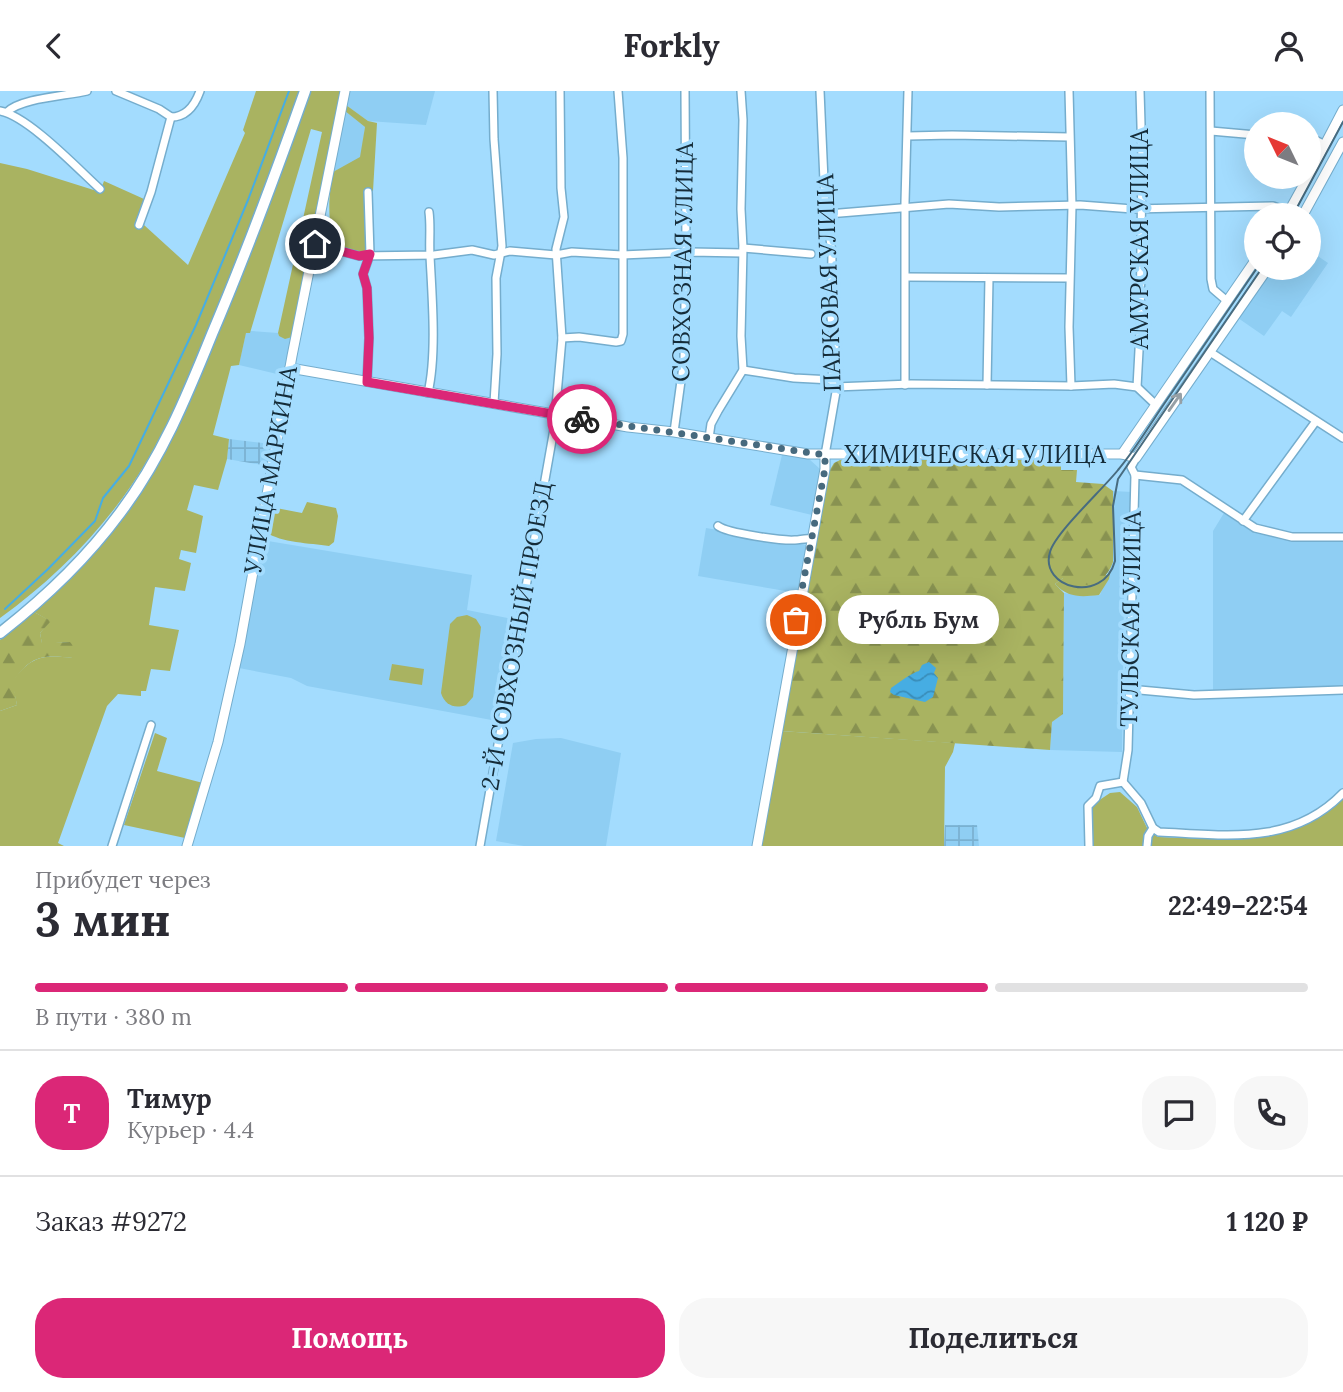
<!DOCTYPE html>
<html lang="ru">
<meta charset="utf-8">
<style>
:root{--surface:#fff;--page:#f7f7f7;--text:#2b2b33;--muted:#7c7c81;--line:#e1e1e2;--accent:#db2777}
body{margin:0;font-family:Lora,serif;background:var(--page);color:var(--text);height:100vh;display:flex;flex-direction:column;font-size:26px;white-space:nowrap}
*{box-sizing:border-box;margin:0}
p{font-size:23px;color:var(--muted)}
.icon{flex:none;width:38px;height:38px;fill:none;stroke:currentColor;stroke-width:2;stroke-linecap:round;stroke-linejoin:round}
.map{position:relative;height:755px;overflow:hidden}
.panel{display:flex;flex-direction:column;background:var(--surface);flex:1}
.panel>*{flex:none}
.needle{width:46px;rotate:313deg}
.fabs{position:absolute;left:1244px;top:21px;display:grid;gap:14px}
.fabs a{display:grid;place-items:center;width:77px;height:77px;border-radius:50%;background:var(--surface);box-shadow:0 7px 28px #0002;font-size:35px}
.pin{position:absolute;display:grid;place-items:center;width:60px;height:60px;color:#fff;margin:-30px;border:4px solid #fff;border-radius:50%;box-shadow:0 2px 7px #0007}
.courier{position:absolute;display:grid;place-items:center;width:70px;height:70px;margin:-35px;border:5px solid #db2777;border-radius:50%;background:#fff;color:#222;box-shadow:0 2px 9px #0007}
.bubble{position:absolute;height:49px;border-radius:24px;background:var(--surface);box-shadow:0 7px 28px #0002;font-size:23px;font-weight:700;line-height:49px;text-align:center}
.headline em{font-style:normal;font-weight:700}
.headline div{display:flex;flex-direction:column-reverse}
.headline{display:flex;align-items:center;justify-content:space-between;height:119px;padding:0 35px}
h1{font-size:46px;font-weight:700;line-height:52px}
.bar{display:grid;grid-template-columns:repeat(4,1fr);gap:10px 7px;align-content:center;height:84px;padding:0 35px}
.bar i{height:9px;border-radius:5px;background:var(--line)}
.bar .on{background:var(--accent)}
.bar p{grid-column:span 4}
.line{display:flex;align-items:center;gap:18px;padding:0 35px;border-top:2px solid var(--line)}
.line div{flex:1}
.round{display:grid;place-items:center;flex:none;width:74px;height:74px;border-radius:28px;background:var(--page)}
.action{display:flex;gap:14px;margin-top:auto;padding:14px 35px}
.action a{flex:1;height:80px;border-radius:28px;background:var(--accent);color:#fff;font-size:28px;font-weight:700;line-height:80px;text-align:center}
.action a+a{background:var(--page);color:var(--text)}
header{display:flex;justify-content:space-between;align-items:center;height:91px;padding:0 35px;background:var(--surface);font-size:32px;font-weight:700}
.map>svg:first-child{display:block}
</style>
<header><svg class="icon" aria-label="back" viewBox="0 0 24 24"><path d="M15 5l-7 7 7 7"/></svg>Forkly<svg class="icon" aria-label="person" viewBox="0 0 24 24"><circle cx="12" cy="8" r="4"/><path d="M4 21q1-7 8-7t8 7"/></svg></header>
<div class="map">
<svg width="1343" height="755" viewBox="0 0 1343 755">
<defs>
<pattern id="industrial-grid" width="8" height="8" patternUnits="userSpaceOnUse" patternTransform="scale(1.75)"><rect width="8" height="8" fill="#8fcef3"/><path d="M0 4h8M4 0v8" fill="none" stroke="#7ab1d1"/></pattern>
<pattern id="forest-firs" width="22" height="20" patternUnits="userSpaceOnUse" patternTransform="scale(1.75)"><rect width="22" height="20" fill="#a9b361"/><path d="M5 1l3.5 6h-7zM16 11l3.5 6h-7z" fill="#889251"/></pattern>
<pattern id="water-waves" width="16" height="10" patternUnits="userSpaceOnUse" patternTransform="scale(1.75)"><rect width="16" height="10" fill="#46ade3"/><path d="M0 5q4-4 8 0t8 0" fill="none" stroke="#398db9"/></pattern>
</defs>
<rect width="100%" height="100%" fill="#a3dcfe"/>
<g fill="#8fcef3">
<path d="M349,0h86l-9,34 -58,-4 -22,-16z"/>
<path d="M345,20l20,16 -4,31 -28,14z"/>
<path d="M1309,159l19,13 -37,54 -9,-6 -18,25 -26,-18 35,-50h36z"/>
<path d="M251,240l27,2 1,3 13,1 -7,39 -46,-11 7,-33z"/>
<path d="M782,364l27,4 11,10 -8,46 -42,-10z"/>
<path d="M1113,400l19,1 -2,25 -5,1 -3,234 -72,-2 2,-28 11,-8 1,-121 20,3 16,-1 13,-33z"/>
<path d="M1224,422l27,18 33,9h59v146l-130,4v-159z"/>
<path d="M706,437l101,17 -10,48 -99,-17z"/>
<path d="M262,449l210,35 -5,35 50,10 -20,101 -190,-35 -16,-8 -52,-10z"/>
<path d="M561,647l60,15 -15,93h-82l-28,-5 17,-98 23,-4z"/>
</g>
<g fill="url(#industrial-grid)">
<path d="M229,348l43,5 -4,22 -41,-7z"/>
<path d="M945,734h32l2,21h-35z"/>
</g>
<g fill="#a9b361">
<path d="M256,0h43c-31,89 -63,177 -101,263 -16,37 -32,76 -53,110 -35,59 -89,114 -145,154v-455l27,6 73,23 4,-11 40,18 6,4 -6,22 44,40 57,-132 -2,-3z"/>
<path d="M309,0h32l-49,246 -7,2 -6,-3 -1,-3 44,-201 -11,-3 -61,204h-4l-7,32 -8,1 -18,69 16,4 -2,20 -9,31 -24,-5 -7,25 16,6 -7,37 -15,-3 -2,9 12,4 -6,28 -30,-4 -6,38 30,5 -9,41 -19,-2 -5,22h-5v5l-23,-2 -11,12 -49,137 6,3h-64v-135l17,-6 -5,-23c18,-25 30,-28 60,-24l-3,-16 -27,2 -2,-11 10,-12 -16,-9 32,-29 41,-45 87,-152 50,-117z"/>
<path d="M346,14l22,16 9,2 -4,68h-7l1,58 -2,4c-44,4 -37,-54 -32,-81l27,-15 5,-30 -20,-16z"/>
<path d="M307,411l29,6 2,8 -4,26 -5,4c-19,-3 -48,-3 -63,-14l5,-25 31,6z"/>
<path d="M1111,478l-2,10 -10,16c-18,2 -31,3 -44,-11l8,-6 44,-3z"/>
<path d="M467,524l9,4 5,8 -8,70 -7,8c-12,4 -21,0 -25,-12l9,-69 7,-7z"/>
<path d="M392,573l32,5 -2,16 -33,-5z"/>
<path d="M781,640l174,12 -2,9 -8,15 -1,79h-183z"/>
<path d="M155,642l12,5 -10,33 46,12 -18,55 -61,-13z"/>
<path d="M1120,701l17,15 11,23 10,7c61,2 140,9 185,-39v48h-251v-41l18,-12z"/>
</g>
<g fill="url(#forest-firs)">
<path d="M840,369h221v10h16l-1,12 27,2 10,7v71c-7,22 -30,30 -50,16l-8,6 9,9 -1,121 -11,8 -2,28 -269,-19 47,-258 6,-10z"/>
<path d="M34,521l17,9 -11,12 2,10 28,-1 10,9 -7,7c-31,-4 -43,-2 -60,24l4,23 -17,6v-71z"/>
</g>
<path fill="url(#water-waves)" d="M929,571l7,6 -2,5 4,5 -5,19 -8,5 -31,-7 -4,-3 1,-4c7,-5 22,-16 28,-17l3,-6z"/>
<g fill="none" stroke-linecap="round" stroke-linejoin="round">
<path stroke="#46ade3" stroke-width="2" d="M5,518l43,-40 47,-48 8,-23 26,-32 67,-141 52,-125 41,-109"/>
<defs>
<g id="minor">
<path d="M116,0l43,18 12,8c16,0 24,-12 29,-26"/>
<path d="M493,0l1,48 8,107 -6,32 1,76 -3,49"/>
<path d="M820,0l5,112 7,50 -1,65 4,27 -3,35 4,12 -11,63"/>
<path d="M1069,0l3,115 -3,121 2,59"/>
<path d="M1210,0l1,188 2,10 14,12"/>
<path d="M0,20c28,5 78,58 100,78"/>
<path d="M7,21c14,-14 59,-16 80,-21"/>
<path d="M1211,40l45,4"/>
<path d="M908,45l44,-1 117,2"/>
<path d="M1309,46l16,8"/>
<path d="M828,123l121,-10 50,3 81,-2 53,4 140,-3 16,6"/>
<path d="M139,134l12,-33 20,-75"/>
<path d="M315,153l44,12 75,-1 38,-5 22,5 16,-4 46,4 16,-3 50,3 69,-3 51,1"/>
<path d="M743,157l68,6"/>
<path d="M906,186l163,1"/>
<path d="M562,247l17,-1 37,5 5,-1 2,-7v-176l-5,-67"/>
<path d="M1210,261l133,86"/>
<path d="M743,279l51,8 38,2"/>
<path d="M367,291l2,-44 -2,-50 -4,-14 7,-20 -2,-62"/>
<path d="M905,294v-183l3,-111"/>
<path d="M987,294l2,-107"/>
<path d="M835,296l76,-3 160,2 43,-2 23,3 19,18"/>
<path d="M1137,296l3,-55 2,-173 -2,-68"/>
<path d="M428,302c9,-39 4,-97 2,-137 -1,-15 1,-29 -1,-44"/>
<path d="M674,341l10,-73 2,-112 -1,-156"/>
<path d="M709,347l2,-14 7,-13 25,-41 -2,-34 2,-88 -2,-39 2,-89 -2,-29"/>
<path d="M1135,384l47,5 73,48 37,9h51"/>
<path d="M1243,430l73,-100"/>
<path d="M718,435c9,7 64,15 77,14 5,0 10,-2 16,-1"/>
<path d="M1129,598l65,6 149,-5"/>
<path d="M1123,691l5,-32 7,-275 -4,-8 5,-9"/>
<path d="M1123,691l18,21 12,25 6,4c68,3 133,14 184,-39"/>
<path d="M112,755l39,-121"/>
<path d="M480,755l74,-417 8,-91 -6,-89 8,-32 -3,-29 -1,-97"/>
<path d="M1089,755l-1,-40 8,-8 4,-12 23,-4"/>
<path d="M1147,755l1,-10 5,-8"/>
</g>
<g id="tertiary">
<path d="M1309,84l34,-65"/>
<path d="M1287,124l21,-38"/>
<path d="M1303,124l40,-73"/>
<path d="M290,277l338,59 46,5 134,22h314l14,4 132,-190"/>
<path d="M1122,363l134,-195"/>
<path d="M187,755l31,-104 22,-98 52,-288 53,-265"/>
<path d="M757,755l68,-377v-14"/>
</g>
<path id="primary" d="M0,542c45,-35 86,-74 120,-120 41,-54 67,-117 92,-179 34,-80 64,-161 93,-243"/>
</defs>
<use href="#minor" stroke="#75adcd" stroke-width="10"/>
<use href="#tertiary" stroke="#75adcd" stroke-width="11"/>
<use href="#primary" stroke="#75adcd" stroke-width="13"/>
<use href="#minor" stroke="#fff" stroke-width="7"/>
<use href="#tertiary" stroke="#fff" stroke-width="9"/>
<use href="#primary" stroke="#fff" stroke-width="10"/>
<g stroke="#486c80" stroke-width="2">
<path d="M1293,124l50,-93"/>
<path d="M1257,177c-31,45 -62,91 -93,136 -15,22 -29,46 -46,66 -15,19 -63,63 -68,82 -11,36 53,53 65,9l-2,-55 5,-27 144,-211"/>
</g>
</g>
<defs><path id="oneway-shaft" d="M-6 0H5M1.5-3L5.5 0L1.5 3" fill="none" stroke-width="1.6" stroke-linecap="round" stroke-linejoin="round" transform="scale(1.75)"/></defs>
<use stroke="#96a0a6" href="#oneway-shaft" transform="translate(1175 311) rotate(-55)"/>
<g fill="none" stroke-linecap="round" stroke-linejoin="round">
<path stroke="#476a7e" stroke-width="7" stroke-dasharray="0 12.6" d="M582,328l243,36v14l-29,151"/>
<path stroke="#db2777" stroke-width="9" d="M315,153l44,12 11,-2 -7,20 4,14 2,50 -2,44 215,37"/>
</g>
<g text-anchor="middle" stroke-width="7" stroke-linejoin="round" paint-order="stroke">
<g font-size="24" fill="#152c39" stroke="#a3dcfe">
<text transform="translate(1140 148) rotate(-90)" y="8">АМУРСКАЯ УЛИЦА</text>
<text transform="translate(683 171) rotate(-89)" y="8">СОВХОЗНАЯ УЛИЦА</text>
<text transform="translate(829 192) rotate(-92)" y="8">ПАРКОВАЯ УЛИЦА</text>
<text x="975" y="372">ХИМИЧЕСКАЯ УЛИЦА</text>
<text transform="translate(271 379) rotate(-80)" y="8">УЛИЦА МАРКИНА</text>
<text transform="translate(1131 528) rotate(-89)" y="8">ТУЛЬСКАЯ УЛИЦА</text>
<text transform="translate(517 545) rotate(-80)" y="8">2-Й СОВХОЗНЫЙ ПРОЕЗД</text>
</g>
</g>
</svg>
<div class="fabs">
<a><svg class="needle" viewBox="-14 -14 28 28"><path d="M0-13l5 13h-10z" fill="#e53935"/><path d="M0 13l5-13h-10z" fill="#7c7c81"/></svg></a>
<a><svg class="icon" aria-label="locate" viewBox="0 0 24 24"><circle cx="12" cy="12" r="6"/><path d="M12 2v4M12 18v4M2 12h4M18 12h4"/></svg></a>
</div>
<div class="pin" style="left:796px;top:529px;background:#ea580c"><svg class="icon" aria-label="bag" viewBox="0 0 24 24"><path d="M5 8h14l-1 12H6zM9 8a3 3 0 0 1 6 0"/></svg></div>
<div class="pin" style="left:315px;top:153px;background:#1f2937"><svg class="icon" aria-label="home" viewBox="0 0 24 24"><path d="M3 11l9-7 9 7M6 9v11h12V9"/></svg></div>
<div class="courier" style="left:582px;top:328px"><svg class="icon" aria-label="bike" viewBox="0 0 24 24"><circle cx="6" cy="16" r="4"/><circle cx="18" cy="16" r="4"/><path d="M6 16l4-8h5l3 8M10 8l3 8H6M13 5h3"/></svg></div>
<div class="bubble" style="left:838px;top:504px;width:161px">Рубль Бум</div>
</div>
<section class="panel">
<div class="headline"><div><h1>3 мин</h1><p>Прибудет через</p></div><em>22:49–22:54</em></div>
<div class="bar"><i class="on"></i><i class="on"></i><i class="on"></i><i></i><p>В пути · 380 m</p></div>
<div class="line" style="height:126px"><b class="round" style="background:var(--accent);color:#fff">Т</b><div><b>Тимур</b><p>Курьер · 4.4</p></div><a class="round"><svg class="icon" aria-label="chat" viewBox="0 0 24 24"><path d="M4 5h16v11H9l-5 4z"/></svg></a><a class="round"><svg class="icon" aria-label="phone" viewBox="0 0 24 24"><path d="M5 4h4l2 5-3 2q2 4 5 5l2-3 5 2v4C11 20 4 13 5 4z"/></svg></a></div>
<div class="line" style="height:91px"><div>Заказ #9272</div><b>1 120 ₽</b></div>
<div class="action"><a>Помощь</a><a>Поделиться</a></div>
</section>
